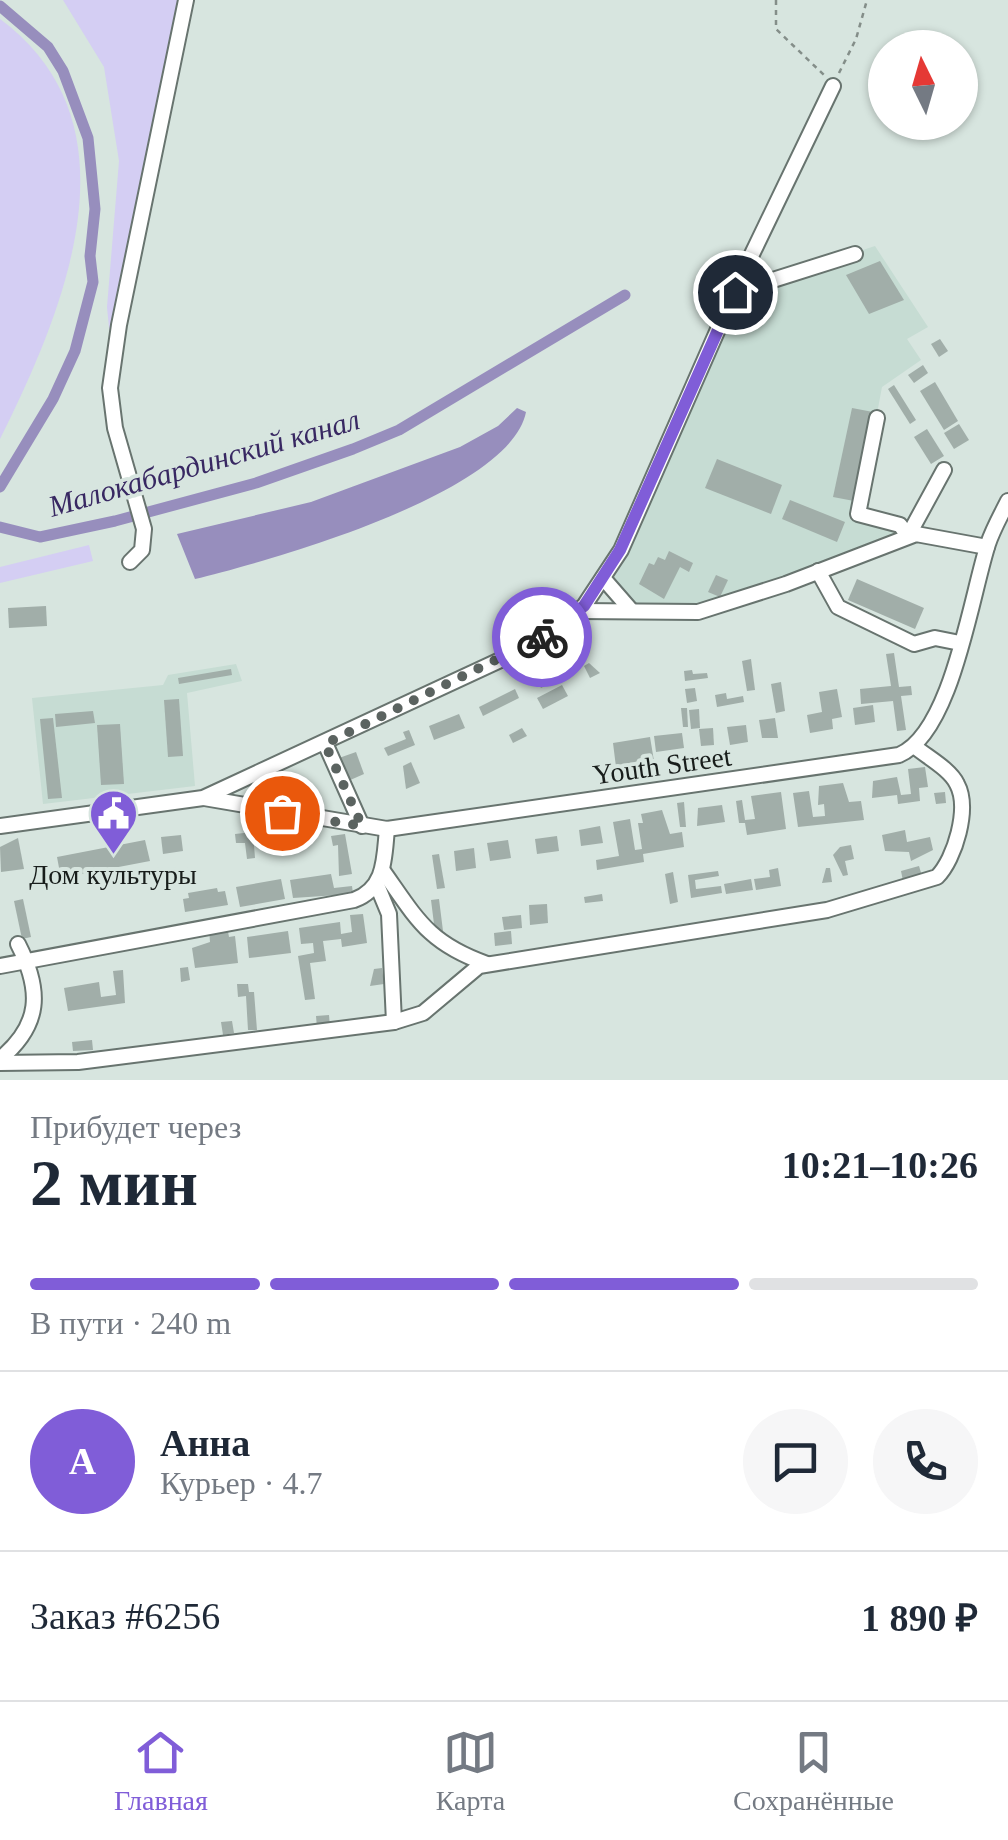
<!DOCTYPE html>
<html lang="ru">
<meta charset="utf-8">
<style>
:root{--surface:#fff;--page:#f6f6f7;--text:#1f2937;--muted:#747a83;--line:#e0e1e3;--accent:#805dd8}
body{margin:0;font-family:Georgia,serif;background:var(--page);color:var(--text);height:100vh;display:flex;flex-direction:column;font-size:38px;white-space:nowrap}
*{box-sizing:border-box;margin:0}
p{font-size:32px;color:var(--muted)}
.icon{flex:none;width:55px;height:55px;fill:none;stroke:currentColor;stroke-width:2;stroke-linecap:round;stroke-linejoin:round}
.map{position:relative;height:1080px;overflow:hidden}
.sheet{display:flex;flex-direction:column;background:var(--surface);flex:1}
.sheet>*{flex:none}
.needle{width:65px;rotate:355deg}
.fabs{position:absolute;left:868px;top:30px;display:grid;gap:20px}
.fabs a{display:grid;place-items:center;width:110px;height:110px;border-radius:50%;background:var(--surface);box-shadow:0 2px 8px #0004;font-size:50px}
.pin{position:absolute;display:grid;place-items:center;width:85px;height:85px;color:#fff;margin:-42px;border:5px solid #fff;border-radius:50%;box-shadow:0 2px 10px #0007}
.courier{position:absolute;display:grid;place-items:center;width:100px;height:100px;margin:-50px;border:8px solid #805dd8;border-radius:50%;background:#fff;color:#222;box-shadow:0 2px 12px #0007}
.head em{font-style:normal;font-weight:600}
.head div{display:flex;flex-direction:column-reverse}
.head{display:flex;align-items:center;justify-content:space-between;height:170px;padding:0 30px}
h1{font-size:65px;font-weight:600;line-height:75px}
.bar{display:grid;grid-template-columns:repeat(4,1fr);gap:15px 10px;align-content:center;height:120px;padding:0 30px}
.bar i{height:12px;border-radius:8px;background:var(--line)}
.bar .current{background:var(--accent)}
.bar p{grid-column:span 4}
.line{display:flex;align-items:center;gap:25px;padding:0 30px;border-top:2px solid var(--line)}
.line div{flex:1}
.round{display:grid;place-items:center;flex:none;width:105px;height:105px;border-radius:52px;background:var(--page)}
.dock{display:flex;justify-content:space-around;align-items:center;height:140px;border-top:2px solid var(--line);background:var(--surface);font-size:28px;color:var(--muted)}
.dock a{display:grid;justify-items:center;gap:5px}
.dock .current{color:var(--accent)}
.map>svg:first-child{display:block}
</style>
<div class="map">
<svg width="1008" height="1080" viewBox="0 0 1008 1080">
<rect width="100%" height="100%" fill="#d7e5df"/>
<g fill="#c6dcd3">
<path d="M875,246l53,81 -21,12 14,21 -39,27 -24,127 50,22 -210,76 -68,-3 -27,-31 132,-286z"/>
<path d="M236,664l6,17 -55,12 8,93 -152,18 -11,-106 131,-13 5,-10z"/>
</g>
<g fill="#d4cef3">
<path d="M63,0h119l-71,348 -4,-41 12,-146 -15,-94z"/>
<path d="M0,19c143,106 64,291 0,420z"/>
<path d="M89,545l4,16 -93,22v-16z"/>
</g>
<path fill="#978ebd" d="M517,408l9,4c-16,82 -257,149 -331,167l-18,-45 134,-32 149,-55 38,-21z"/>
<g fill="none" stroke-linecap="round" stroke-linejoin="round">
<g stroke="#978ebd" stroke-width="11">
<path d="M0,6l48,41 15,24 25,67 7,71 -5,47 3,26 -18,69 -22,48 -53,88"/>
<path d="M0,527l40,10 75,-16 141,-38 97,-34 46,-19 226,-135"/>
</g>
</g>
<g fill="#a1aea9">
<path d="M880,261l24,39 -35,14 -23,-39z"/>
<path d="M940,339l8,12 -9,6 -8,-13z"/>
<path d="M923,365l5,8 -14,10 -6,-8z"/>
<path d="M935,382l23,39 -14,9 -24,-39z"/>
<path d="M894,385l22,35 -6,4 -22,-35z"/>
<path d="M852,408l21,4 -19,89 -21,-4z"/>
<path d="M959,424l10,16 -15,9 -10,-16z"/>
<path d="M927,429l17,27 -13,8 -17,-27z"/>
<path d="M717,459l65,26 -11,29 -66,-26z"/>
<path d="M790,500l55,22 -8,20 -55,-23z"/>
<path d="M669,551l24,12 -4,9 -9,-5 -16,32 -25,-15 10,-21 5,2 4,-8 7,3z"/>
<path d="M716,575l12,5 -8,17 -12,-5z"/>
<path d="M857,579l67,29 -9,21 -67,-29z"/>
<path d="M46,606l1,20 -38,2 -1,-20z"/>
<path d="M572,653l8,15 -39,20 -8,-15z"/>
<path d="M894,653l5,34 12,-1 1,9 -11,1 5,34 -9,1 -4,-30 -32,3 -1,-15 31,-3 -5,-32z"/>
<path d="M751,659l4,31 -8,1 -5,-30z"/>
<path d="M589,663l11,10 -10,5 -6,-12z"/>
<path d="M231,669l1,6 -53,9 -1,-6z"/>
<path d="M692,670l1,4 14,-1 1,5 -23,3 -1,-10z"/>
<path d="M781,682l4,29 -9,2 -5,-29z"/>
<path d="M562,685l6,11 -25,13 -6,-11z"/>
<path d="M695,688l2,13 -10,2 -2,-14z"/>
<path d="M515,689l4,9 -36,18 -4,-9z"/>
<path d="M837,689l5,28 -10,2 1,10 -23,4 -3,-18 15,-3 -3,-20z"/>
<path d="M726,693l1,6 16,-3 1,6 -27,5 -2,-12z"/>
<path d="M179,699l4,57 -15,1 -4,-57z"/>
<path d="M873,705l2,17 -20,3 -2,-17z"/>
<path d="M681,708h6l1,19h-5z"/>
<path d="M699,709l1,19 -9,1 -2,-19z"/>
<path d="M93,711l2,12 -39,4 -1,-13z"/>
<path d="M459,714l6,14 -31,12 -5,-14z"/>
<path d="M53,718l9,80 -14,1 -8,-80z"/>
<path d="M775,718l3,20h-16l-3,-18z"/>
<path d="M120,724l4,60 -23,1 -4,-60z"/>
<path d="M746,725l2,17 -18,3 -3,-18z"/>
<path d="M522,728l5,8 -14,7 -4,-8z"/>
<path d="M713,728l1,17 -13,1 -2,-17z"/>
<path d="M409,730l6,15 -27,11 -4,-8 22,-9 -3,-7z"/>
<path d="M682,733l2,15 -28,4 -2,-16z"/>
<path d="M650,737l6,36 -11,2 -1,-12 -28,4 -3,-24z"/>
<path d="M356,752l8,22 -16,7 -9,-23z"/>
<path d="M411,762l9,21 -14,6 -3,-23z"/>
<path d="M925,767l3,20 -9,1 1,13 -22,3 -1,-9 -25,3 1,-17 24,-4 4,18 10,-1 -3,-25z"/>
<path d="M843,783l6,19 12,-1 3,19 -66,7 -5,-34 16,-2 4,26 12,-1 -1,-12 -6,1 1,-19z"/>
<path d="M781,792l5,37 -39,6 -2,-12h-6l-3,-22 6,-1 3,20 10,-1 -4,-23z"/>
<path d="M945,792l1,11 -10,1 -2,-11z"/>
<path d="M684,802l2,25h-6l-3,-24z"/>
<path d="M722,805l3,17 -28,4 1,-18z"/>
<path d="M662,810l8,24 12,-2 2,15 -41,7 1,8 -47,8 -1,-10 23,-4 -6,-34 17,-3 5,31 7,-1 -4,-26h5l-2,-9z"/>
<path d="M600,826l3,17 -22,3 -2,-16z"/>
<path d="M905,830l2,12 23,-5 3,13 -22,11 -2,-9 -24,-1 -3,-16z"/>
<path d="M253,832l2,26 -8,1 -2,-16h-9l-1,-9z"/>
<path d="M345,834l7,40 -13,2 -1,-31 -5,1 -2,-10z"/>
<path d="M181,835l2,16 -20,3 -2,-17z"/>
<path d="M557,836l2,15 -22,3 -2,-15z"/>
<path d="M18,838l6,31 -23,3 -1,-25z"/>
<path d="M145,840l5,21 -89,17 -4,-21z"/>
<path d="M508,840l3,18 -21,3 -3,-18z"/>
<path d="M851,845l3,14 -9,2 3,14 -5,1 -10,-21 7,-8z"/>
<path d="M474,848l2,20 -20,3 -2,-20z"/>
<path d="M439,854l6,34 -8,1 -5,-34z"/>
<path d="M919,866l3,10 -19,5 -2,-10z"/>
<path d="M778,868l3,18 -25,4 -2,-11 16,-2 -1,-7z"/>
<path d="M826,868h4l2,14 -10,1z"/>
<path d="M718,871l1,5 -24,4 1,9 25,-3 1,7 -31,5 -3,-23z"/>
<path d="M673,872l5,30 -8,2 -5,-30z"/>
<path d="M331,874l3,14 18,-2 1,8 -60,4 -3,-18z"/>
<path d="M281,879l4,20 -45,8 -4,-20z"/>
<path d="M751,879l2,11 -27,4 -2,-10z"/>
<path d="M217,888l1,4 7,-1 3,14 -43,7 -2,-13 6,-1 -1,-5z"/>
<path d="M602,894l1,7 -18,2 -1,-6z"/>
<path d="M23,899l8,38 -9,2 -8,-38z"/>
<path d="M439,899l4,32 -8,1 -4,-32z"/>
<path d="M547,904l1,19 -18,2 -1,-20z"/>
<path d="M363,914l4,29 -25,4 -1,-8 -18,2 3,20 -16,2 5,36 -10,1 -7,-44 16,-3 -1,-10 -12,1 -2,-16 41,-6 1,12 11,-2 -2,-17z"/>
<path d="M521,915l1,13 -18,2 -2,-13z"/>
<path d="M227,926l2,11 6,-1 3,27 -43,5 -3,-20 18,-6 -1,-13z"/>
<path d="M288,931l3,22 -42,5 -2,-21z"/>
<path d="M511,931l1,13 -17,2 -1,-13z"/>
<path d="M188,967l2,13 -9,2 -1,-14z"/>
<path d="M382,968l2,16 -14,2 4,-17z"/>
<path d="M123,970l2,33 -57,8 -4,-23 35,-6 2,15 15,-2 -3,-24z"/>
<path d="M237,984h11l1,8h5l3,38h-9l-2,-34 -8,1z"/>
<path d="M329,1015l1,12 -13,1 -1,-12z"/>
<path d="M232,1021l2,12 -11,2 -2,-13z"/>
<path d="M92,1040l1,10 -20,1 -1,-9z"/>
</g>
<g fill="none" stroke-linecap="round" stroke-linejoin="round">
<defs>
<g id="minor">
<path d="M735,292l120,-38"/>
<path d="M877,418l-19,96 42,11 8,11"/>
<path d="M908,536l36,-66"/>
<path d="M130,562l12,-12 2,-21 -29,-101 -5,-40 9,-63 67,-325"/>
<path d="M818,571l20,36 76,37 21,-6 25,5"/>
<path d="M603,578l27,31"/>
<path d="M579,611l119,1 88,-28 130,-50 71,13"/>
<path d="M325,743l37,83"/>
<path d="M204,798l183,31 512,-74c53,-22 72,-159 89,-211 5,-15 13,-29 20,-43"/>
<path d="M0,826l203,-28 321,-149 60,-43 37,-56 120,-273 92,-191"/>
<path d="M383,871c34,48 45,72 104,93"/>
<path d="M377,885l12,29 5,108"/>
<path d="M0,966l354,-66c32,-12 30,-42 33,-71"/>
<path d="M0,1059c41,-34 42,-68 18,-115"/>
<path d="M0,1063l78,-1 316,-40 29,-9 56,-47 348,-56 110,-33c18,-18 33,-69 20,-93 -7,-15 -30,-27 -43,-38"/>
</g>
</defs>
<use href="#minor" stroke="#68746f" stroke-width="18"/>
<g stroke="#848e89" stroke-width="2.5" stroke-dasharray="5 5" stroke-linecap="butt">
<path d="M776,0v29l48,46"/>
<path d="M839,73l17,-34 11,-39"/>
</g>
<use href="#minor" stroke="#fff" stroke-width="14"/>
</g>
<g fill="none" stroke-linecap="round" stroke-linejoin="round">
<path stroke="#5b6360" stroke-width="10" stroke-dasharray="0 18" d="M282,813l80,13 -37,-82 217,-107"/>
<path stroke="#805dd8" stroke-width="12" d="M542,637l42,-31 36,-56 115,-258"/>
</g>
<defs>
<symbol id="civic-pin" viewBox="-11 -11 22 30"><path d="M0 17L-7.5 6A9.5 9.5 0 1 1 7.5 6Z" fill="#805dd8" stroke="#d7e5df"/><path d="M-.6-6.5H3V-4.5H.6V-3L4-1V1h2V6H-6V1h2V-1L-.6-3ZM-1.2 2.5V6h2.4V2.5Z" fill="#fff"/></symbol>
</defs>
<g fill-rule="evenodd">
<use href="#civic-pin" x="86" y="786" width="55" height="75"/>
</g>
<g text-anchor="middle" stroke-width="8" stroke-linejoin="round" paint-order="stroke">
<g font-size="28" fill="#181d1b" stroke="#d7e5df">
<text transform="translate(662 765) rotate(-8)" y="10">Youth Street</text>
</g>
<g font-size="28" fill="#181d1b" stroke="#d7e5df">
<text x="113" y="884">Дом культуры</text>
</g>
<g font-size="30" font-style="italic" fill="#382862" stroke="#d7e5df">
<text transform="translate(204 463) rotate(-16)" y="10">Малокабардинский канал</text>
</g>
</g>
</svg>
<div class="fabs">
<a><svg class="needle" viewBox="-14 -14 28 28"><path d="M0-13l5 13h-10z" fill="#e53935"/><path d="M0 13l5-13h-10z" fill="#747a83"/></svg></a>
</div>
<div class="pin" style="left:282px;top:813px;background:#ea580c"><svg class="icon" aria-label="bag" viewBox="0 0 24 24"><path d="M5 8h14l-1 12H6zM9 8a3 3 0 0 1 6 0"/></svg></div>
<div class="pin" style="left:735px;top:292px;background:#1f2937"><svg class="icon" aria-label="home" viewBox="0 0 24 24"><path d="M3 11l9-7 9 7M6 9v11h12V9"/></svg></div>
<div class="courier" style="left:542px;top:637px"><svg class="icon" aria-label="bike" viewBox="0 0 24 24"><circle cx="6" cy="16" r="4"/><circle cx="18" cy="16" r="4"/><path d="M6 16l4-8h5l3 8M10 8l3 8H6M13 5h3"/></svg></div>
</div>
<section class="sheet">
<div class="head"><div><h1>2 мин</h1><p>Прибудет через</p></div><em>10:21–10:26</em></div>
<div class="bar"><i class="current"></i><i class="current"></i><i class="current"></i><i></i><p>В пути · 240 m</p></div>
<div class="line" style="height:180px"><b class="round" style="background:var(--accent);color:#fff">А</b><div><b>Анна</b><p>Курьер · 4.7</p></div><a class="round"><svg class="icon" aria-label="chat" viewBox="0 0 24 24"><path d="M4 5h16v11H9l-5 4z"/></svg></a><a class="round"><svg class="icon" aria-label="phone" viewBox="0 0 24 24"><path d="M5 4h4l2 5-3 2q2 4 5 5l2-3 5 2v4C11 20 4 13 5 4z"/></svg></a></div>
<div class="line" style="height:130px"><div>Заказ #6256</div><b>1 890 ₽</b></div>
</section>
<nav class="dock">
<a class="current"><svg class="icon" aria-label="home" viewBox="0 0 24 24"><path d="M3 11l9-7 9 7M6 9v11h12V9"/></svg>Главная</a>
<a><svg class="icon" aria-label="map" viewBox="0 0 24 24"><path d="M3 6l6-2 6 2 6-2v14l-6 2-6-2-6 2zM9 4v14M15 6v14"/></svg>Карта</a>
<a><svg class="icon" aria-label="saved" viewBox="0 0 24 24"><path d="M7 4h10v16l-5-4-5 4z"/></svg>Сохранённые</a>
</nav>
